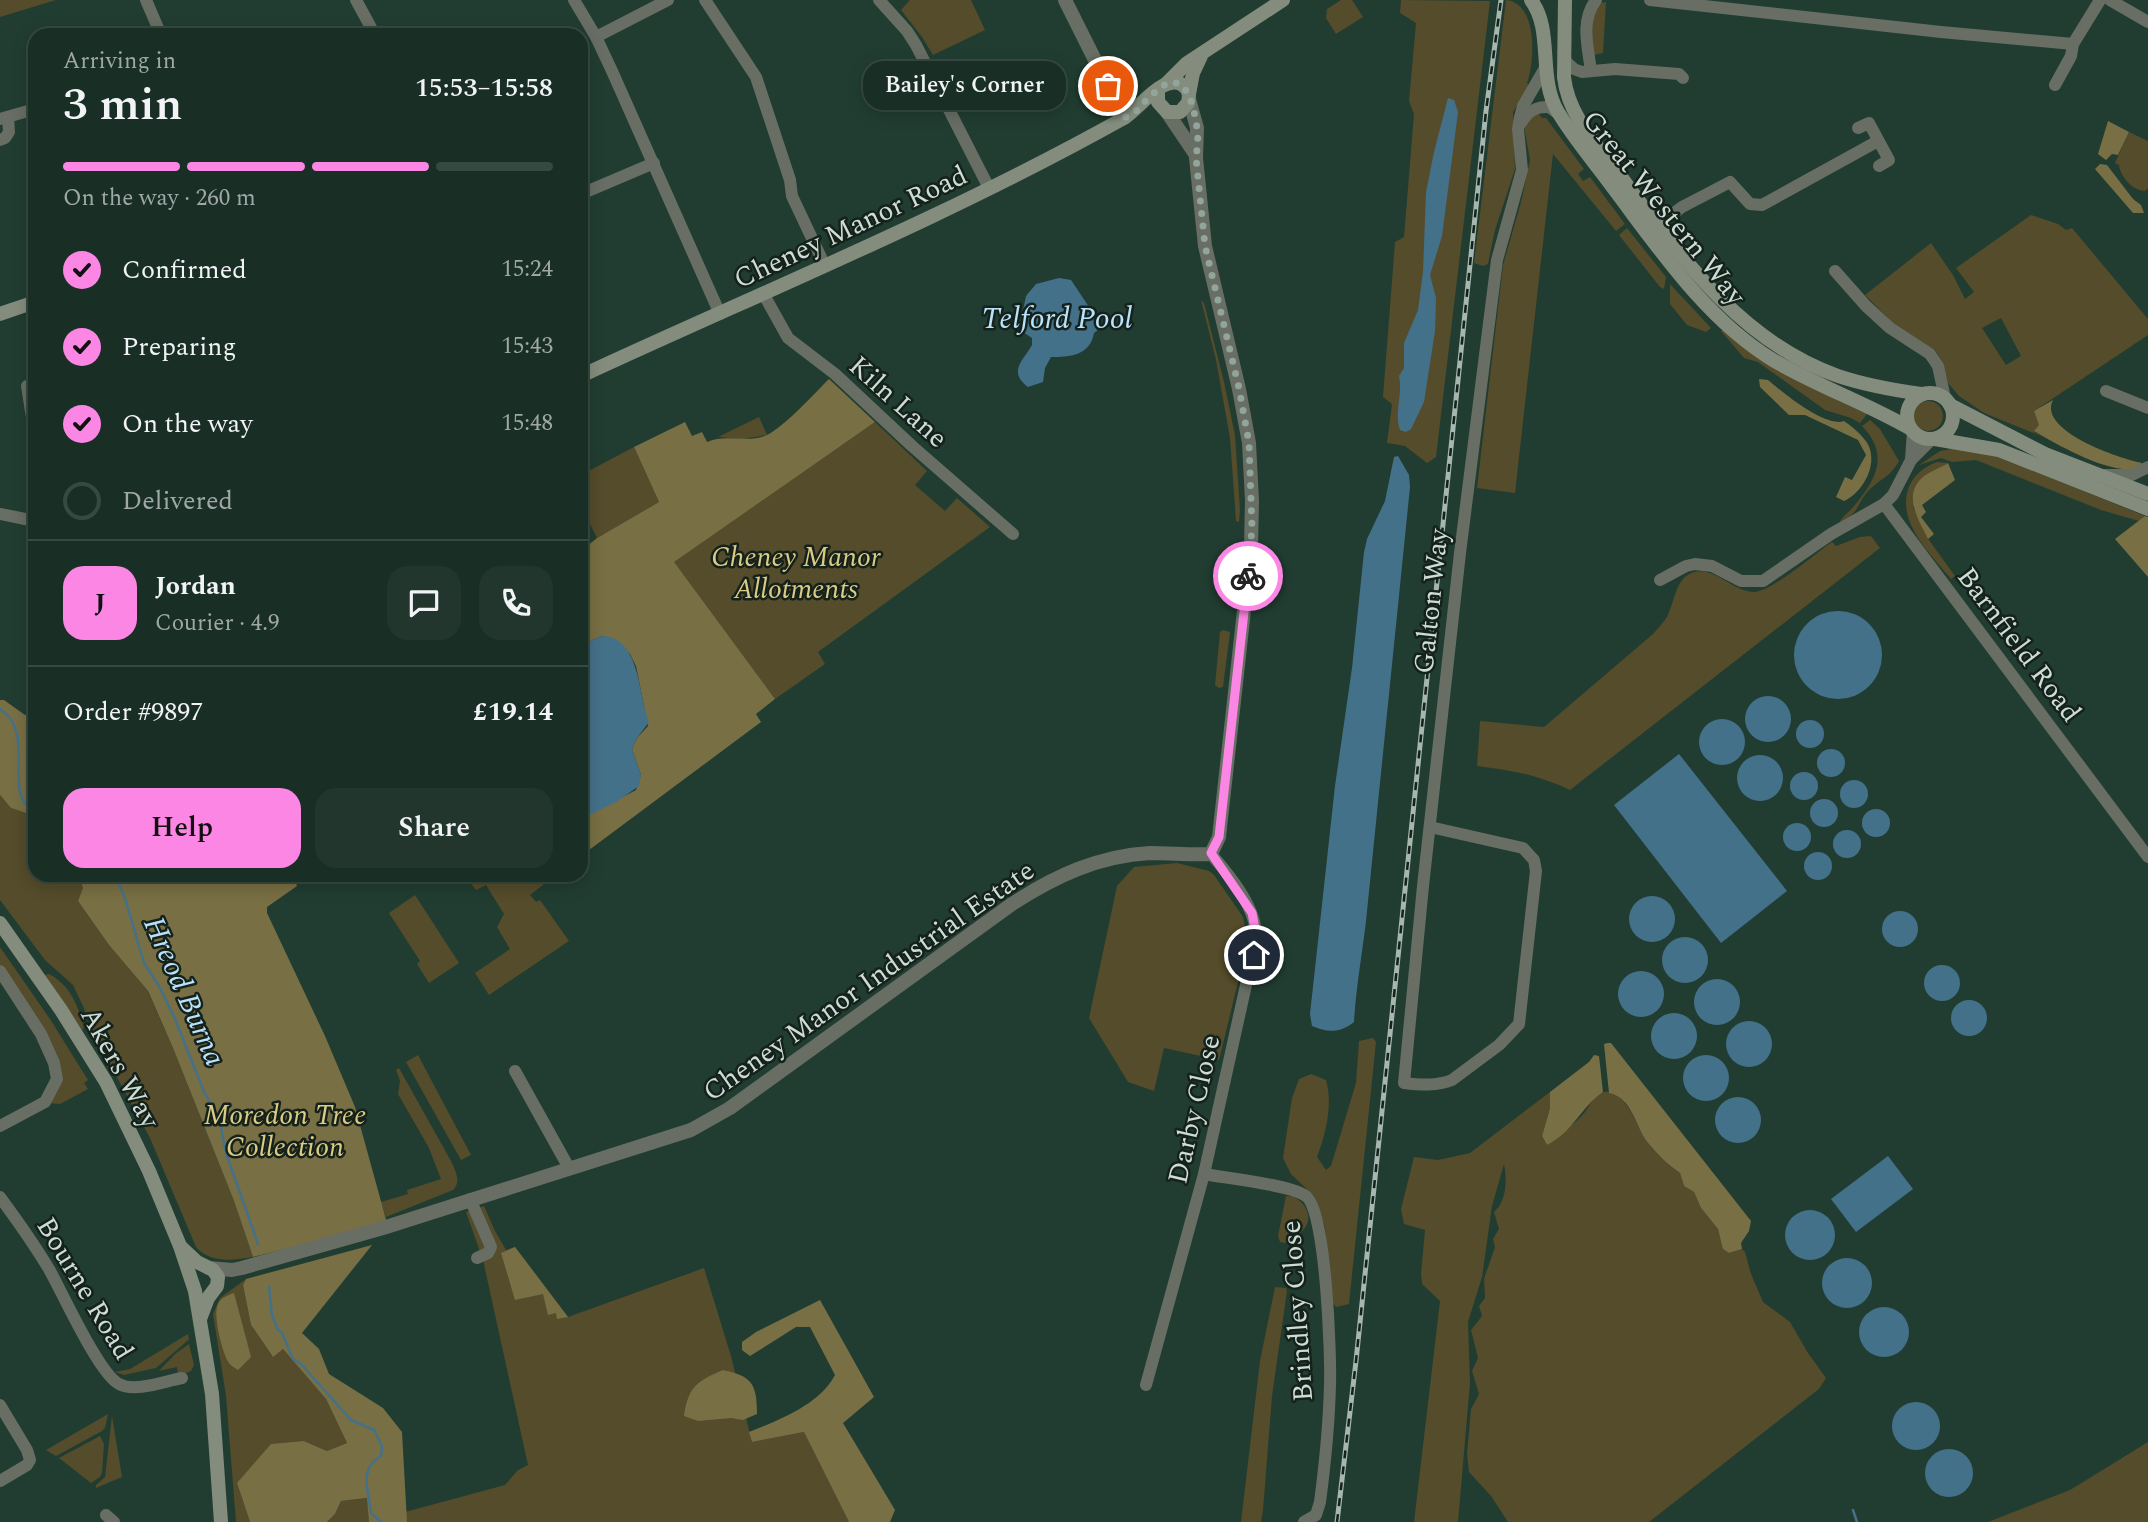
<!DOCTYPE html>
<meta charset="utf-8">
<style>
:root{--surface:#192e25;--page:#22362d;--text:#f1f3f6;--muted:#9fa8a7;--line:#374a42;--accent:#fc86e4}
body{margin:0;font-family:Spectral,serif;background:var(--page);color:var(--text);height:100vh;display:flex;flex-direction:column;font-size:26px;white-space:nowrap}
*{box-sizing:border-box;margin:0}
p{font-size:23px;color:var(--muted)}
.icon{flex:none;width:38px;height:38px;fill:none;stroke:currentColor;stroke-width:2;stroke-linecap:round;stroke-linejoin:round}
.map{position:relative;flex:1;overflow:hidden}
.panel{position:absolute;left:28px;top:28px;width:560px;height:854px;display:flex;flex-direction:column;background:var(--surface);border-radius:21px;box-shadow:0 4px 18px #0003,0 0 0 2px var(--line)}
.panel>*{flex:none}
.pin{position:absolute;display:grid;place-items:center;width:60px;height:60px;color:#fff;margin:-30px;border:4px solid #fff;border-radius:50%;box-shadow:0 2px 7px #0007}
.courier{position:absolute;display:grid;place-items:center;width:70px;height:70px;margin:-35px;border:5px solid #fc86e4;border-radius:50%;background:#fff;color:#222;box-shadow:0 2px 9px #0007}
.bubble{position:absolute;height:49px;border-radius:21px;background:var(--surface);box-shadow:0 4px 18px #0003,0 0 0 2px var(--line);font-size:23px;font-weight:600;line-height:49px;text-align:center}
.summary em{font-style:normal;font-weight:600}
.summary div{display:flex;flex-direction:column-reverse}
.summary{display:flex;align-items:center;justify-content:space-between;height:119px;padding:0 35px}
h1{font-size:46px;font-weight:600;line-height:52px}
.bar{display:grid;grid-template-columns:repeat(4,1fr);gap:10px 7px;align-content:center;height:84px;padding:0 35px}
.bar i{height:9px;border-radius:5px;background:var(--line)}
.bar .active{background:var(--accent)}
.bar p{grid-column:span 4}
.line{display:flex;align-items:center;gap:18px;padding:0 35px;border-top:2px solid var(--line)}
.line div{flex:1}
.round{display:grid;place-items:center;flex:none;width:74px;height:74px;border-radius:21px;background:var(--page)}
ol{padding:0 35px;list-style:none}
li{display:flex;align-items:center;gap:21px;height:77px}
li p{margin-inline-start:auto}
li .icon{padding:7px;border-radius:50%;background:var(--accent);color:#111;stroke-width:4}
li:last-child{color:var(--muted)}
li i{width:38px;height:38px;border:4px solid var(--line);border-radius:50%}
.button{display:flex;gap:14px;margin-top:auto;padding:14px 35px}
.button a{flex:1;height:80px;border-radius:21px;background:var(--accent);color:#111;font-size:28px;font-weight:600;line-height:80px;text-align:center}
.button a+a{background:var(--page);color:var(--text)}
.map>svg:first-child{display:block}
</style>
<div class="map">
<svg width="2148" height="1522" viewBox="0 0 2148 1522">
<rect width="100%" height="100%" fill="#213d31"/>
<g fill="#544c2a" fill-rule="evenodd">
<path d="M0,0h56l-56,17z"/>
<path d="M910,0h61l14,30 -52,25 -11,-18 -21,-27z"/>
<path d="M1341,0h11l11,17 -27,17 -10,-16 1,-9z"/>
<path d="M1401,0l89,1 -54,456 -9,6 -22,-17 -18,-3 5,-39 -9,-7 12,-155 9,-5 10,-123 -5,-13 7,-78 -16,-10z"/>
<path d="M1506,0c32,3 29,61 21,83l3,3 -17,26 2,57 -20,61 -7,34 -5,2 -9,-3z"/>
<path d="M1606,2l-3,51 -9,2 -4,-31 10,-21z"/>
<path d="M1537,112l5,6h4l38,51 -6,5 5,7 7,-4 35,47 -9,7 -63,-77 -38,339 -38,-5 26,-223 18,-63 9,-42 -6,-34z"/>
<path d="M2129,132l19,9v47l-3,3c-12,0 -25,-15 -26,-26l-4,-2z"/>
<path d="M2031,215l27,9 8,6 6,-2 76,91v16l-114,76 6,14 -6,7 12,6 -62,-25 -25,-17 -11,-13 -7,-24 -6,-9 -35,-20 -35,-35 66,-52 22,32 12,24 9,-7 -18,-24zM2001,318l20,38 -15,9 -24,-37z"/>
<path d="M1627,228l39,49 -2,12 -4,-2 -41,-52z"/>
<path d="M1670,284l41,44 -5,4 -19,-7 -17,-21z"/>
<path d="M1201,300l3,3 20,79 11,53 5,75 -1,12 -3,-1 -6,-83 -14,-78z"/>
<path d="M1723,329l87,58 57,27 -7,9 -9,-5 -26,-8 -67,-48 -14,-4 -23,-27z"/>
<circle cx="1928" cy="416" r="15"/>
<path d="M759,417l8,18 -24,4 -25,-2z"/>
<path d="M1870,420l10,9 19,32c-11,18 -16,16 -29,28 -13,12 -9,24 -30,33 2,-5 9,-10 14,-16 22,-26 36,-51 8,-80z"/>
<path d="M875,422l52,49 -12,14 30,26 12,-13 33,29 -172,125 7,12 -50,35 -102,-137z"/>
<path d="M634,447l25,55 -62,36 -16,-32v-31z"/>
<path d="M1957,448l28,3 160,65 -6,5 -38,-11 -125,-50 -24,2 -11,-4 -22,7 21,-14z"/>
<path d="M1937,462l11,1 -6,4 -29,40 16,33 26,36 -4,3c-13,-16 -31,-34 -40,-54 -12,-27 -2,-53 26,-63z"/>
<path d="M1871,536l9,12 -310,242c-31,-15 -60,-20 -93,-24l3,-45 64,6 109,-93c5,-6 10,-11 14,-17 6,-12 8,-31 18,-40 24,-19 46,16 70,15 17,-1 61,-39 77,-50l4,4 24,-9z"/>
<path d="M1223,630l7,2 -7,55 -4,1 -4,-3 5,-53z"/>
<path d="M0,795l11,13 21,7 3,3v57h44l5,13 -6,13 31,44 38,45 26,58 61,153 19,56c-20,3 -42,7 -57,-10l-46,-109 -56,-103 -11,-29 -10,-21 -28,-25 -45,-60z"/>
<path d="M1177,863l32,8 5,4 29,42 5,24 -29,119 -55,-12 -10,43 -26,-9 -39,-64 28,-132 17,-19z"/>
<path d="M464,875h80l4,6 -18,14 6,7 4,-2 29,41 -80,54 -14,-22 35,-24 -13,-22 7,-13 -18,-29 -10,5z"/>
<path d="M415,895l44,68 -30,20 -12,-19 3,-3 -31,-48z"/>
<path d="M0,947l50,72 38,61 -4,3 4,6 -28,15 -11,-1 13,-21 -48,-98 -14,-19z"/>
<path d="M49,974c21,11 29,31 35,54l-2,2 -37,-55z"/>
<path d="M1373,1038l3,4 -27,262 -13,3 -4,-5 -7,-74 -10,-31 -24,-23 -8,-16 9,-60 7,-19 12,-5 15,6c7,25 0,53 -9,77l9,13 5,-4 25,-83 3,-42z"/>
<path d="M418,1055l53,100 -10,5 -55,-98z"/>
<path d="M399,1068l52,93c4,9 11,21 2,29l-67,27 -5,-15 27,-8 -1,-4 34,-11 -12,-31 -31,-54 2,-13 -4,-11z"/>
<path d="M1550,1092v16l-8,28 5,9c13,-11 28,-21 38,-33 5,-7 9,-17 19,-20 22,-4 34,38 44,51 9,12 20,22 32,30l4,13 10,6 7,16 17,21 6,20 5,4 13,-4 3,3 6,22 12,28 27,20 18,31 18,25 -7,11 -170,133h-141l-17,-26 -22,-24 -2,-18 4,-45 8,-15 -7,-23 6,-13 -7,-28 11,-14 -3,-10 6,-8 -1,-19 11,-32 -2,-8 6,-10 -5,-17c13,-11 13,-33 10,-48l-12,42 -10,71 -14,45 2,61 -12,139h-44l26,-221 -18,-17 -1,-10 4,-44 -21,-6 -3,-15 13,-52 24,3 32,-7z"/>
<path d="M1286,1196c13,-1 27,15 21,28 -4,9 -13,14 -21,19l-6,-1 -2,-6z"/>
<path d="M484,1206l11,25 11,19 9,-3 53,70 136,-49 27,88 21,86 52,-10 45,90h-442l-2,-10 100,-27 13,-15 10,-5 -45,-205 -17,-48z"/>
<path d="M246,1279l-3,6 8,40 21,31 11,-7 43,50 21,44 -20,8 -23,-10 -67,42 13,39h-14l-10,-126 -13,-82 7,-16z"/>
<path d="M1275,1287l11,1 1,3 -15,105 -9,114 -2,12h-20l19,-161z"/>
<path d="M188,1334l1,5 -3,3 -30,26 -32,7 -9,-3 15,-3z"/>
<path d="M189,1344l5,21 -3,6 -13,5 -1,-9 -18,4 16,-17z"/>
<path d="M108,1414l-3,14 -3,3 -46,25 -10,-6z"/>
<path d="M112,1416l10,61 -26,11v-3l9,-8z"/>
<path d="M100,1436l4,8 -2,29 -2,4 -9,6 -32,-25z"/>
<path d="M2148,1442v80h-160l82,-32z"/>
<path d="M368,1498l1,24h-42l8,-8 6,-13z"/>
</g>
<g fill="#796f44">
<path d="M2108,121l21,11 -11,23 -6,-1 -6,6 -8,-6z"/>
<path d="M2100,164l7,1 26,34 8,6 3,8h-11l-38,-44z"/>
<path d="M829,379l46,43 -201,140 101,137 -19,15 5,8 -180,134v-37l55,-29 5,-15 -9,-26 5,-11 11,-12 -12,-60 -6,-12 -13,-13 -15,-5 -21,9v-94l16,-13 62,-36 -25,-55 51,-25 7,14 10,-4 5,10c19,-9 41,2 60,-7 17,-8 48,-42 62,-56z"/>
<path d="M1759,379l9,1c14,12 57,48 76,41 7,5 16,12 21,19 16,20 -1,52 -21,61l-8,-4 9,-20 7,3 14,-25 -8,-15 -53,-25h-16l-29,-28z"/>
<path d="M2053,400c-16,31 68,59 89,63l-3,5c-28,8 -81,-23 -105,-37l5,-6 -5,-14z"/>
<path d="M1948,463l7,17 -33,25 4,7 -5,5 13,17 -6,5c-8,-17 -24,-40 -9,-58 7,-9 20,-12 29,-18z"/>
<path d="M2145,516l3,1v60l-33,-38z"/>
<path d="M0,700h4l21,15 10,-2v105l-3,-3 -21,-7 -11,-13z"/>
<path d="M79,875h214l4,11 -30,21v6l58,123 30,71 32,116 -134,34 -19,-56 -61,-153 -25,-57 -39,-46 -31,-44 5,-13z"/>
<path d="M1608,1043h3l140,178 -2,10 -8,12 1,6 -13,4 -6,-4 -5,-20 -17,-21 -7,-16 -10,-6 -4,-13c-12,-8 -23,-19 -32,-30 -12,-15 -16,-46 -39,-50l-5,-49z"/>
<path d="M1594,1055l5,1 4,36c-21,14 -31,41 -56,53l-5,-9 8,-28v-16l39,-30z"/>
<path d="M372,1245l-70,88 17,16 10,25 54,34 19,24 5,90h-38l-2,-24 -26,3 -6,13 -8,8h-77l-13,-39 34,-39 33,-3 23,10 20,-8 -21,-44 -43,-50 -10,8 -22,-32 -8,-40 3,-6z"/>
<path d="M515,1247l53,70 -11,2 -1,-6 -8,2 -5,-21 -28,6 -14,-47z"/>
<path d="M234,1293l17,64 -13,13c-3,-2 -7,-4 -9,-7 -7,-10 -15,-45 -12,-56 2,-9 9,-11 17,-14z"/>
<path d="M820,1300l54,97 -31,26 52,87 -5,12h-41l-45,-90 -52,10 -3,-10c30,-12 70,-27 86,-57l-25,-48h-14l-46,29 -8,-6v-8l14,-10z"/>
<path d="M723,1370c29,6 34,14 34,44l-14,6 -12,-2 -33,3 -14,-5c4,-29 13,-35 39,-46z"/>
</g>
<g fill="#44718a">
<path d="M1448,98l6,2 4,12 -16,124 -12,39 6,23 -1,33 -11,71 -13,27 -5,3 -6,-2c-6,-18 3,-36 -1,-54l5,-8v-25l14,-33 5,-38 3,-80 8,-40z"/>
<path d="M1059,278l12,2 24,36 2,15 -3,2c-4,23 -25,24 -43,24l-6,11 -2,14 -15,5c-21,-16 -4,-27 4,-42v-7l-9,-6 -3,-7 6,-29 10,-12z"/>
<path d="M1398,456l11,19 1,12 -44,434c-4,34 -10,67 -12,101 -14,11 -26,11 -42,4l-2,-12 25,-228 17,-118 12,-116 3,-13 18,-38 9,-44z"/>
<circle cx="1838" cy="655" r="44"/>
<path d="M602,636c39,1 36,60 47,86l-12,16 -5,11 9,26 -2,11 -23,16 -35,17v-174z"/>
<circle cx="1768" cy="719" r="23"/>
<circle cx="1722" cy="742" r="23"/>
<circle cx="1810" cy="734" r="14"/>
<circle cx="1831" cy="763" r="14"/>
<path d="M1679,754l108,137 -66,52 -107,-138z"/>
<circle cx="1760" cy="778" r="23"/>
<circle cx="1804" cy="786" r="14"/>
<circle cx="1854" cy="794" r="14"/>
<circle cx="1824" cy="813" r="14"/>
<circle cx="1876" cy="823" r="14"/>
<circle cx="1797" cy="837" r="14"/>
<circle cx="1847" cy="844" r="14"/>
<circle cx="1818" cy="866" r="14"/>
<circle cx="1652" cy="919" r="23"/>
<circle cx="1900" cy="929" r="18"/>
<circle cx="1685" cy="960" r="23"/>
<circle cx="1942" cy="983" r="18"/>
<circle cx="1641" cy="994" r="23"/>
<circle cx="1717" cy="1002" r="23"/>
<circle cx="1969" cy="1018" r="18"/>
<circle cx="1674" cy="1036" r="23"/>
<circle cx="1749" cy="1044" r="23"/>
<circle cx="1706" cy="1078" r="23"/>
<circle cx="1738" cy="1120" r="23"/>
<path d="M1888,1156l25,33 -57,43 -25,-33z"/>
<circle cx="1810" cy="1235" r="25"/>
<circle cx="1847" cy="1283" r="25"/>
<circle cx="1884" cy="1332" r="25"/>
<circle cx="1916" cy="1426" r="24"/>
<circle cx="1949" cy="1473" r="24"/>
</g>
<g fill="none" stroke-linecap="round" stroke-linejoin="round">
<g stroke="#44718a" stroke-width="2.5">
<path d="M0,709c38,23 0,88 35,102"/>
<path d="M115,875l10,23 19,65 15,23 16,33 29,73 15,26 7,35 32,91"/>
<path d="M269,1287l3,28 6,15 4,3 11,26 8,5 50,56 23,10 8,16 -1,10c-23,12 -12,36 -10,57l10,9"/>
<path d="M1853,1510l4,12"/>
</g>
<g stroke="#686e64" stroke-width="12">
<path d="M146,0l15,35"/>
<path d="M356,0l19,35"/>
<path d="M574,0l22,37 16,34 108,243"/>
<path d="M705,0l51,77 34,103 2,16 33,70"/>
<path d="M879,0l28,31 9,14 73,143"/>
<path d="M1650,0l291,32 132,12"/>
<path d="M2110,0l38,22"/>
<path d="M596,37l72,-37"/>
<path d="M1564,60l10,9 8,3 33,-3 64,5 4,4"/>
<path d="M1591,71c-3,-24 -11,-50 5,-71"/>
<path d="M2055,85l16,-29 2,-12 27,-44"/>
<path d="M0,119l35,-10"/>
<path d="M1521,123c7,-12 15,-17 28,-16l11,8"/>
<path d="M1858,128l11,-5 20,37 -10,6"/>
<path d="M0,140l5,-2 4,-6 -1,-15"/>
<path d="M581,194l73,-31"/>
<path d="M1658,225l24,-18 48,-25 20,22 12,1 116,-64"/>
<path d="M1835,271l31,35 24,22 40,26 8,12 7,32"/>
<path d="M764,295l24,43 47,36 77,72 101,88"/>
<path d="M27,386l8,50"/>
<path d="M2106,391l42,17"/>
<path d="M1932,439l-21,21 -18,35 -9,9 264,353"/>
<path d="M1911,460l2,-29"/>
<path d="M2105,475h27l16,-8"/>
<path d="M0,514l35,7"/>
<path d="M1660,580l26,-14 9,-2 17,2 29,15h22l68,-47 53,-30"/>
<path d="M1430,827l93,21 11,12 2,11 -17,153 -20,21 -47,35c-15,6 -31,5 -48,3l19,-197 37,-333 37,-293 25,-90 -4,-41 2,-12 3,-11 22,-38"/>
<path d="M0,971l41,63 13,29 3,16 -12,23 -45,24"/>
<path d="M515,1071l54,97"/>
<path d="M1204,1174c20,4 91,11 103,23 19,18 24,157 23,188 -1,39 -5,79 -10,117l-4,13 -12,7"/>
<path d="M0,1197c17,23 34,47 49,72 13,23 50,105 70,115 16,9 46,-3 63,-6"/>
<path d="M470,1199l21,48 -3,6 -11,5"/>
<path d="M1146,1385l58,-211 52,-234c2,-31 -26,-64 -45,-86"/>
<path d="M0,1405l27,45 3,10 -3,5 -27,16"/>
<path d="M106,1515l8,7"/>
</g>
<g stroke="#686e64" stroke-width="14">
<path d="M1065,0l59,118"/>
<path d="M1167,112l29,43"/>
<path d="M209,1268l23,2 10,-2 141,-40 308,-98 39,-22 282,-204c43,-28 86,-48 138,-51 21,0 41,2 61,1l8,-17 32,-290 1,-46 -3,-58 -10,-54 -34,-143 -9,-88 1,-30 -8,-29"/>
</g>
<g stroke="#848d7d" stroke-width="14">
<path d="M1531,0c23,31 6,77 27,112 16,27 38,52 56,77 46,61 93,131 159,171 44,26 93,43 138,69"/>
<path d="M1565,0l-1,77c4,39 34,69 57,100 59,79 120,165 217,199 27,9 55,14 83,18"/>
<path d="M1167,83l20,-20 96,-63"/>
<path d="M1189,94l4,-21 8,-17"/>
<path d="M0,314l35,-12"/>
<path d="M581,376c181,-84 368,-160 543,-258 15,-9 43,-49 61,-31 5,5 4,10 3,16l-8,9h-13l-9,-10v-13"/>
<circle cx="1930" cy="416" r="23"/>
<path d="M1950,405l95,49 103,40"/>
<path d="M1935,439l64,11 149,59"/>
<path d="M0,923l61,87 45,72 43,89 31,75 15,45 17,103 9,128"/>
<path d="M181,1247l16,15 16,8 5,7 -1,9 -9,12 -8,21"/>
</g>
<defs>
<path id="rail" d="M1337,1522l19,-161 130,-1250 15,-111"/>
</defs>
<use href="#rail" stroke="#a5b7ae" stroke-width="5"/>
<use href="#rail" stroke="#15211b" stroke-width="2.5" stroke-dasharray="8" stroke-linecap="butt"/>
</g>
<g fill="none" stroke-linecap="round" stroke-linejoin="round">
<path stroke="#91a59c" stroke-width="7" stroke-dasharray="0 12.6" d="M1108,86l16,32 12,-7 13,-14 18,-14h12l10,11 7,25 2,22 -2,17 9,88 34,142 10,55 3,84 -4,49"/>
<path stroke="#fc86e4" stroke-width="9" d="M1248,576l-29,261 -8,16 41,60 4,21 -2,21"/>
</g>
<g text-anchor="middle" stroke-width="5" stroke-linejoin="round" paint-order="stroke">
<g font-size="28" fill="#cdddd5" stroke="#15211b">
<text transform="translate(1665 207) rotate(51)" y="10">Great Western Way</text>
<text transform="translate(850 226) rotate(-25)" y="10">Cheney Manor Road</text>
<text transform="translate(899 401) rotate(42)" y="10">Kiln Lane</text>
<text transform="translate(1430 601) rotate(-84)" y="10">Galton Way</text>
<text transform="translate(2020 644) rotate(53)" y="10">Barnfield Road</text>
<text transform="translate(868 980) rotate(-35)" y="10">Cheney Manor Industrial Estate</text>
<text transform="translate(121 1067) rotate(61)" y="10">Akers Way</text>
<text transform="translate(1193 1109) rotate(-77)" y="10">Darby Close</text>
<text transform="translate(86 1288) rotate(59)" y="10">Bourne Road</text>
<text transform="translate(1296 1311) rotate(-94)" y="10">Brindley Close</text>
</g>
<g font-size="28" font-style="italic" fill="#dbcb84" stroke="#15211b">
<text x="796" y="566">Cheney Manor<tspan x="796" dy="32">Allotments</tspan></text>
<text x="285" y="1124">Moredon Tree<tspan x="285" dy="32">Collection</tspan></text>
</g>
<g font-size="30" font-style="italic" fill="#b9e3fb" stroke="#15211b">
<text x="1057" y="328">Telford Pool</text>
<text transform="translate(185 991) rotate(66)" y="10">Hreod Burna</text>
</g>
</g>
</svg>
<div class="pin" style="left:1108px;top:86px;background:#ea580c"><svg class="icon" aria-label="bag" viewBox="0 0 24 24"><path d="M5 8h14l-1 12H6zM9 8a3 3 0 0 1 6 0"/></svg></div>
<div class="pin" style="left:1254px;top:955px;background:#1f2937"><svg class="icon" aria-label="home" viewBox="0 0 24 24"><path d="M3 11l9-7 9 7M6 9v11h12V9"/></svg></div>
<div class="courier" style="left:1248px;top:576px"><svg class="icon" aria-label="bike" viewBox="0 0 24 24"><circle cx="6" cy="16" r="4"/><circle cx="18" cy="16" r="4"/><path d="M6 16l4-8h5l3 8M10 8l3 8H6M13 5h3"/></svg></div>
<div class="bubble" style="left:863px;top:61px;width:203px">Bailey's Corner</div>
<section class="panel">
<div class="summary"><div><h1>3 min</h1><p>Arriving in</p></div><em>15:53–15:58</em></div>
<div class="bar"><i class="active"></i><i class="active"></i><i class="active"></i><i></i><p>On the way · 260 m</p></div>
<ol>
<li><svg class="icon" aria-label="check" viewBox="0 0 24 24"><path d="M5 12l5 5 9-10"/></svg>Confirmed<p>15:24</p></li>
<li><svg class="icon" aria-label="check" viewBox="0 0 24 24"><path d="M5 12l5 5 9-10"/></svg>Preparing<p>15:43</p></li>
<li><svg class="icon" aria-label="check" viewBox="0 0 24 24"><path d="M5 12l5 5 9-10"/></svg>On the way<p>15:48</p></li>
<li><i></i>Delivered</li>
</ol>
<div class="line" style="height:126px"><b class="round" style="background:var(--accent);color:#111">J</b><div><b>Jordan</b><p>Courier · 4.9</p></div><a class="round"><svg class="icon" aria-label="chat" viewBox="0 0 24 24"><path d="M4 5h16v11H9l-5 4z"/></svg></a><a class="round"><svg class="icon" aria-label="phone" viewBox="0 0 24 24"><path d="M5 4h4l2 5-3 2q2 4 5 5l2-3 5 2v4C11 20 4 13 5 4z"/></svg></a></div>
<div class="line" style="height:91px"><div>Order #9897</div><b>£19.14</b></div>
<div class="button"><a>Help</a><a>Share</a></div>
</section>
</div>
